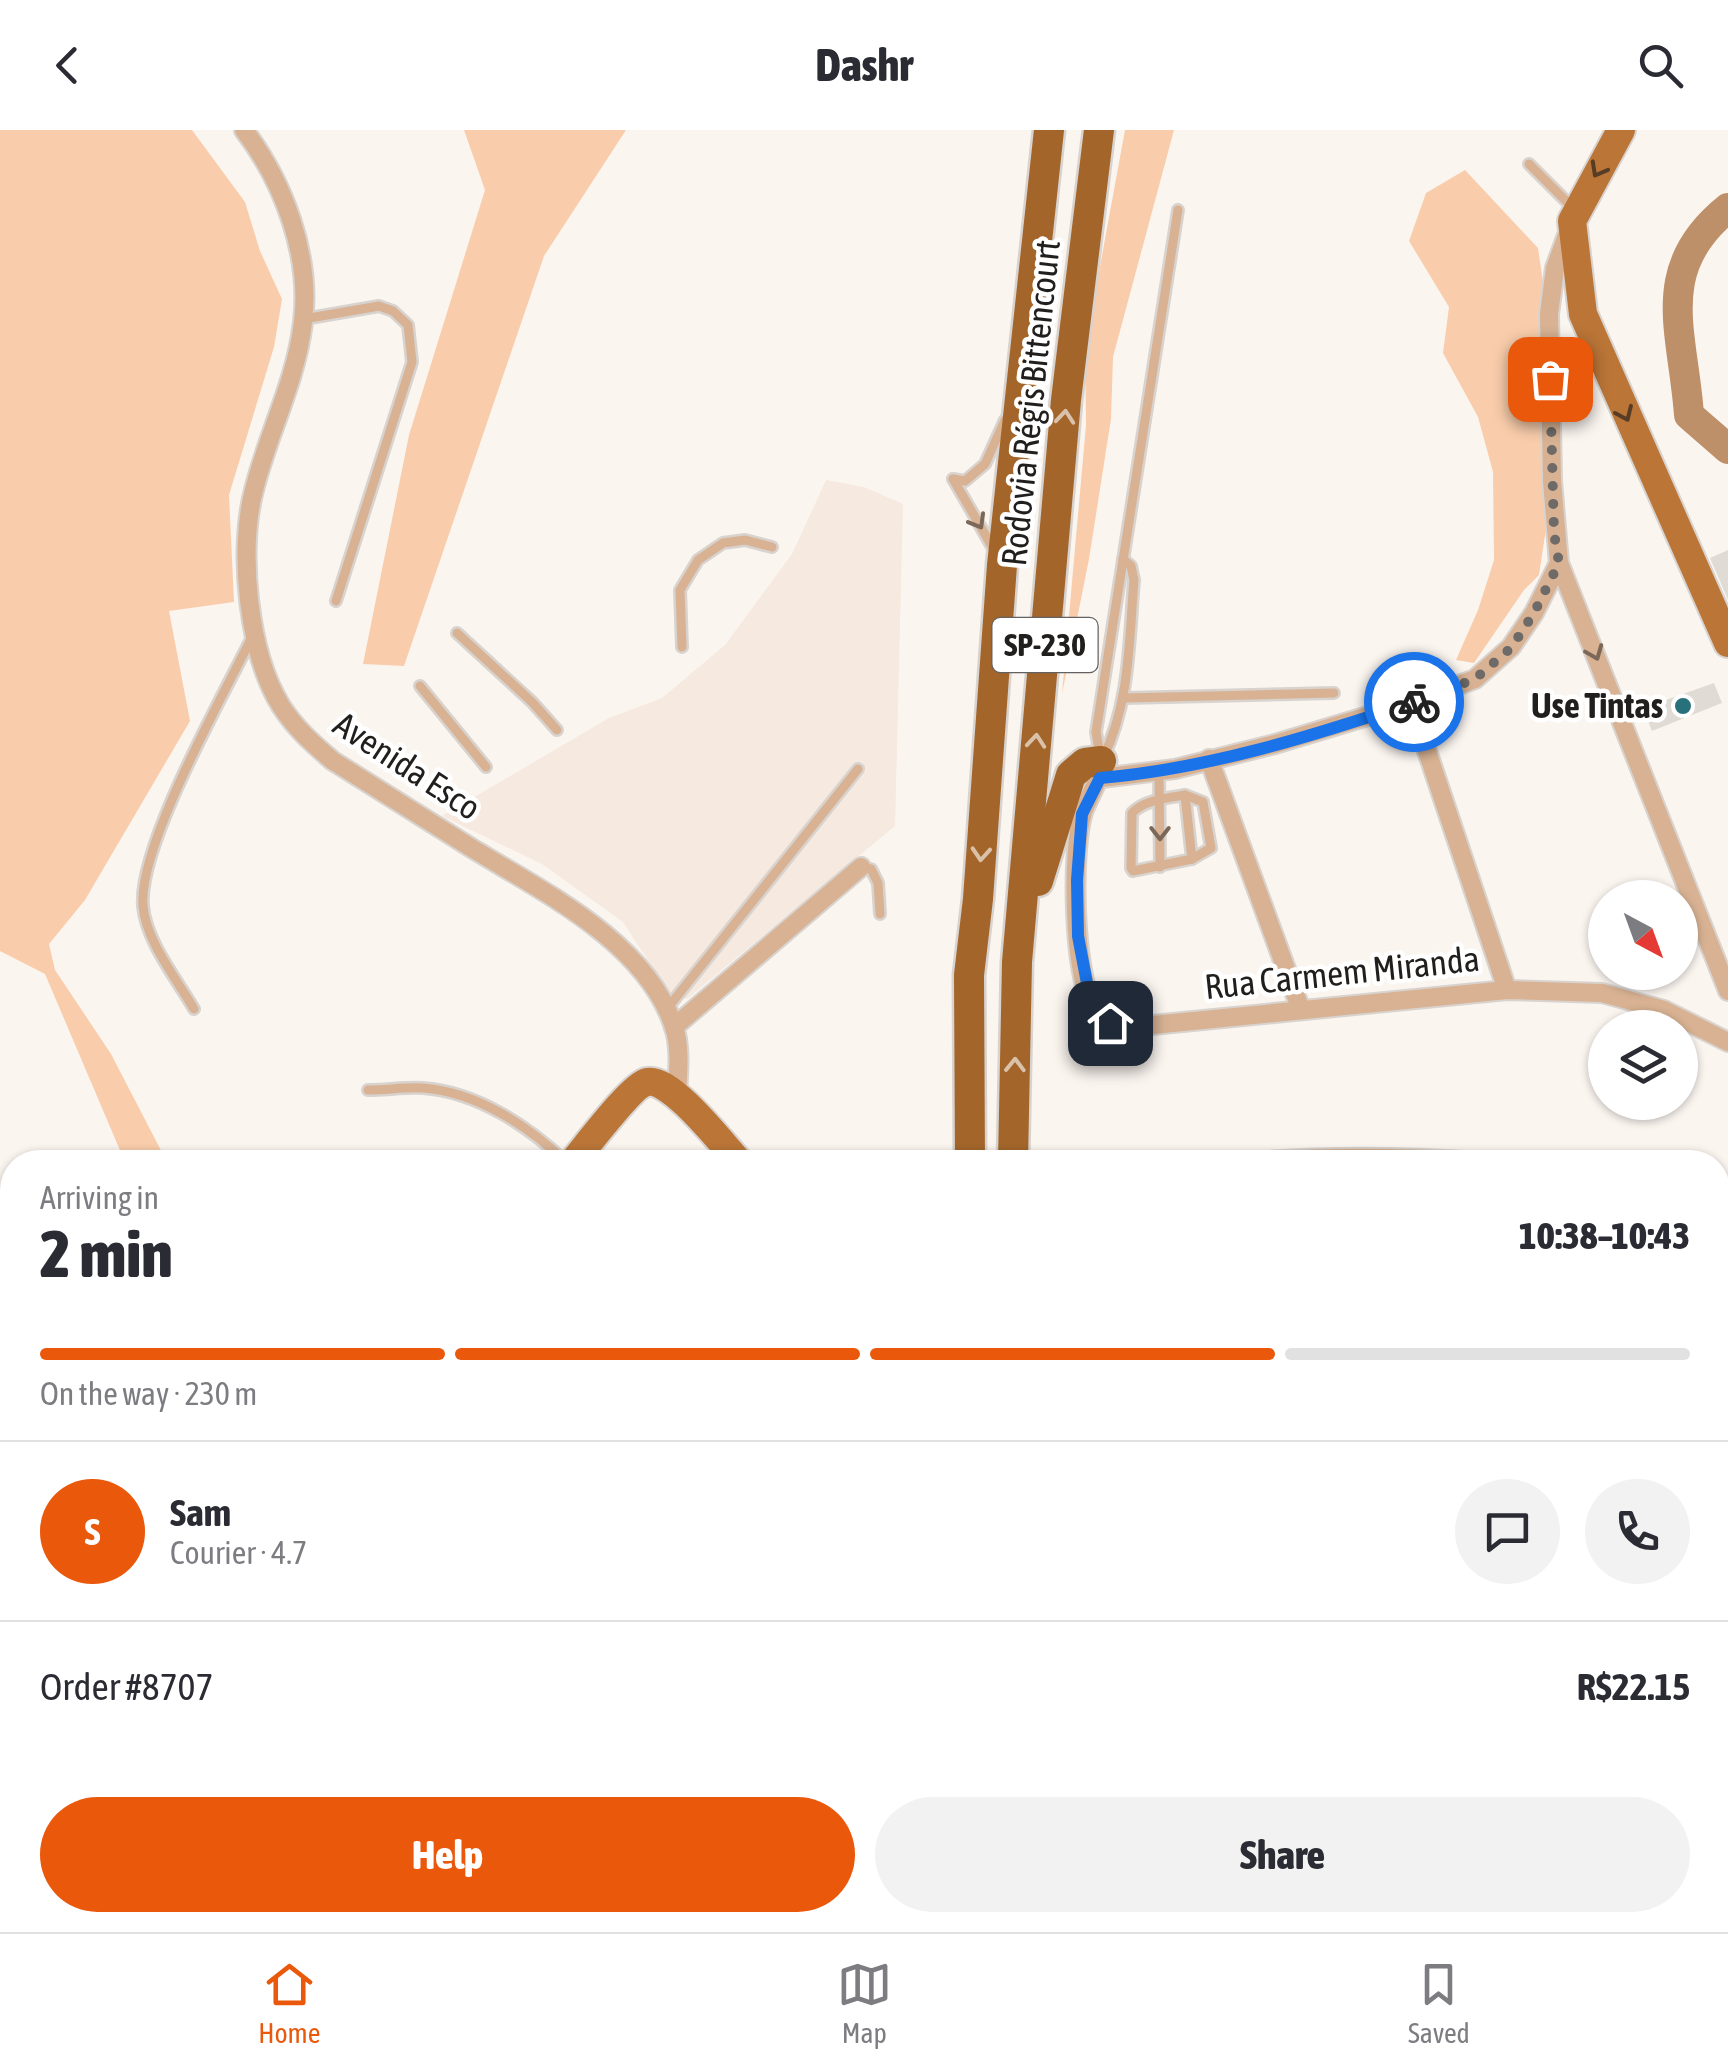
<!DOCTYPE html>
<meta charset="utf-8">
<style>
:root{--surface:#fff;--page:#f2f2f3;--text:#2b2b33;--muted:#7c7c81;--line:#e1e1e2;--accent:#ea580c}
body{margin:0;font-family:"Asap Condensed",sans-serif;background:var(--page);color:var(--text);height:100vh;display:flex;flex-direction:column;font-size:38px;white-space:nowrap}
*{box-sizing:border-box;margin:0}
p{font-size:32px;color:var(--muted)}
.icon{flex:none;width:55px;height:55px;fill:none;stroke:currentColor;stroke-width:2;stroke-linecap:round;stroke-linejoin:round}
.map{position:relative;flex:1;overflow:hidden}
.side{position:absolute;left:0px;top:1020px;width:1730px;height:782px;display:flex;flex-direction:column;background:var(--surface);border-radius:40px 40px 0 0;box-shadow:0 2px 8px #0004}
.side>*{flex:none}
.needle{width:65px;rotate:139deg}
.tools{position:absolute;left:1588px;top:750px;display:grid;gap:20px}
.tools a{display:grid;place-items:center;width:110px;height:110px;border-radius:50%;background:var(--surface);box-shadow:0 2px 8px #0004;font-size:50px}
.pin{position:absolute;display:grid;place-items:center;width:85px;height:85px;color:#fff;margin:-42px;border-radius:20px;box-shadow:0 5px 15px #0006}
.courier{position:absolute;display:grid;place-items:center;width:100px;height:100px;margin:-50px;border:8px solid #1a73e8;border-radius:50%;background:#fff;color:#222;box-shadow:0 2px 12px #0007}
.summary em{font-style:normal;font-weight:800}
.summary div{display:flex;flex-direction:column-reverse}
.summary{display:flex;align-items:center;justify-content:space-between;height:170px;padding:0 40px}
h1{font-size:65px;font-weight:800;line-height:75px}
.bar{display:grid;grid-template-columns:repeat(4,1fr);gap:15px 10px;align-content:center;height:120px;padding:0 40px}
.bar i{height:12px;border-radius:8px;background:var(--line)}
.bar .selected{background:var(--accent)}
.bar p{grid-column:span 4}
.line{display:flex;align-items:center;gap:25px;padding:0 40px;border-top:2px solid var(--line)}
.line div{flex:1}
.round{display:grid;place-items:center;flex:none;width:105px;height:105px;border-radius:52px;background:var(--page)}
.button{display:flex;gap:20px;margin-top:auto;padding:20px 40px}
.button a{flex:1;height:115px;border-radius:60px;background:var(--accent);color:#fff;font-size:40px;font-weight:800;line-height:115px;text-align:center}
.button a+a{background:var(--page);color:var(--text)}
header{display:flex;justify-content:space-between;align-items:center;height:130px;padding:0 40px;background:var(--surface);font-size:45px;font-weight:800}
.dock{display:flex;justify-content:space-around;align-items:center;height:140px;border-top:2px solid var(--line);background:var(--surface);font-size:28px;color:var(--muted)}
.dock a{display:grid;justify-items:center;gap:5px}
.dock .selected{color:var(--accent)}
.map>svg:first-child{display:block}
</style>
<header><svg class="icon" aria-label="back" viewBox="0 0 24 24"><path d="M15 5l-7 7 7 7"/></svg>Dashr<svg class="icon" aria-label="search" viewBox="0 0 24 24"><circle cx="10" cy="10" r="6"/><path d="M15 15l6 6"/></svg></header>
<div class="map">
<svg width="1728" height="1802" viewBox="0 0 1728 1802">
<rect width="100%" height="100%" fill="#fbf5f0"/>
<path fill="#f6e9df" d="M826,350l38,7 39,17 -8,322 -208,173 -18,-6 -46,-71 -81,-58 -100,-48 167,-98 53,-20 63,-53 67,-91z"/>
<g fill="#f9cdab">
<path d="M0,0h192l53,72 15,49 22,48 -8,48 -45,148 5,107 -65,9 21,110 -105,179 -36,44 6,26 56,84 56,108h-42l-80,-188 -45,-23z"/>
<path d="M464,0h162l-82,126 -140,410 -41,-2 46,-229 76,-245z"/>
<path d="M1125,0h49l-61,227 -2,62 -22,140 -27,135 24,-269 -1,-77z"/>
<path d="M1465,40l73,78 25,169 -24,158 -15,15 -50,73 -18,-3 22,-50 16,-50 -1,-88 -15,-55 -35,-64 6,-46 -40,-66 17,-48z"/>
</g>
<g fill="none" stroke-linecap="round" stroke-linejoin="round">
<path stroke="#be906a" stroke-width="30" d="M1728,78c-76,61 -45,123 -39,207l39,34"/>
</g>
<g fill="#e1dbd6">
<path d="M1728,420v50l-18,-42z"/>
<path d="M1714,553l8,20 -70,28 -9,-23z"/>
</g>
<g fill="none" stroke-linecap="round" stroke-linejoin="round">
<defs>
<g id="service">
<path d="M1529,34l45,45"/>
<path d="M304,189l75,-13 14,5 15,14 4,37 -76,239"/>
<path d="M953,349l12,2 20,-17 20,-44"/>
<path d="M953,349l41,71"/>
<path d="M457,503l75,69 25,28"/>
<path d="M682,517l-2,-57 18,-30 25,-17 22,-3 27,7"/>
<path d="M420,556l66,81"/>
<path d="M1124,568l210,-5"/>
<path d="M1100,625l-4,-23 82,-522"/>
<path d="M1103,628c27,-55 26,-118 31,-178l-3,-14 -8,-7"/>
<path d="M1159,642l1,95"/>
<path d="M1185,665l7,64 -59,12 -2,-3 1,-55c12,-13 35,-15 53,-18z"/>
<path d="M1185,665l18,7 8,46 -19,11"/>
<path d="M861,737l10,2 7,14 2,31"/>
<path d="M194,879c-18,-31 -48,-68 -51,-103 -5,-60 80,-210 109,-269"/>
<path d="M666,880l192,-241"/>
<path d="M368,960c18,0 37,-3 55,-2 54,4 105,38 143,74"/>
<path d="M623,1802l5,-12"/>
</g>
<g id="minor">
<path d="M244,0c40,53 67,125 59,192 -7,60 -35,111 -49,168 -16,60 -6,163 27,216 14,22 32,38 52,55 46,29 91,57 137,86 71,44 176,94 204,180 7,21 4,46 3,68"/>
<path d="M1559,433l169,428"/>
<path d="M1411,573l96,287"/>
<path d="M1209,629l92,251"/>
<path d="M1101,631c-1,21 -11,32 -18,51 -12,38 -10,160 10,194 8,15 23,20 39,21l375,-37 95,3 62,17 64,32"/>
<path d="M1101,648l74,-9 100,-25 136,-41 64,-24 36,-32 23,-34 25,-50 -7,-82 -3,-167 6,-46 14,-38"/>
<path d="M674,897l187,-160"/>
<path d="M1257,1032c75,-7 150,-5 225,0"/>
<path d="M1718,1076l10,5"/>
<path d="M1718,1153l10,-14"/>
<path d="M1718,1341l10,16"/>
<path d="M1718,1468l10,3"/>
<path d="M1718,1712l10,5"/>
<path d="M344,1790l2,12"/>
<path d="M1529,1790l25,12"/>
<path d="M812,1802l7,-12"/>
<path d="M1032,1802v-12"/>
</g>
<g id="primary">
<path d="M1621,0l-49,91 11,93 145,329"/>
<path d="M573,1032c12,-14 59,-77 74,-80 23,-6 76,63 92,80"/>
<path d="M0,1609l12,-10"/>
<path d="M917,1802l3,-12"/>
</g>
<g id="motorway">
<path d="M1038,751l33,-106 14,-12 16,-2"/>
<path d="M970,1032l-1,-187 9,-76 24,-334 47,-435"/>
<path d="M1013,1032l4,-200 49,-562 33,-270"/>
<path d="M968,1790v12"/>
<path d="M990,1790v12"/>
<path d="M1014,1790v12"/>
</g>
</defs>
<use href="#service" stroke="#d8d3ce" stroke-width="14"/>
<use href="#minor" stroke="#d8d3ce" stroke-width="22"/>
<use href="#primary" stroke="#d8d3ce" stroke-width="32"/>
<use href="#motorway" stroke="#d8d3ce" stroke-width="35"/>
<use href="#service" stroke="#d8b293" stroke-width="9"/>
<use href="#minor" stroke="#d8b293" stroke-width="18"/>
<use href="#primary" stroke="#ba7537" stroke-width="28"/>
<use href="#motorway" stroke="#a3652a" stroke-width="30"/>
</g>
<defs><path id="oneway-chevron" d="M-2-3.5L2.5 0L-2 3.5" fill="none" stroke-width="1.6" stroke-linecap="round" stroke-linejoin="round" transform="scale(2.5)"/></defs>
<g stroke="#573d26">
<use href="#oneway-chevron" transform="translate(1598 40) rotate(119)"/>
<use href="#oneway-chevron" transform="translate(1625 284) rotate(66)"/>
</g>
<g stroke="#dac1aa">
<use href="#oneway-chevron" transform="translate(1065 287) rotate(-85)"/>
<use href="#oneway-chevron" transform="translate(1036 611) rotate(-85)"/>
<use href="#oneway-chevron" transform="translate(981 724) rotate(94)"/>
<use href="#oneway-chevron" transform="translate(1015 935) rotate(-89)"/>
</g>
<g stroke="#7c6858">
<use href="#oneway-chevron" transform="translate(978 392) rotate(60)"/>
<use href="#oneway-chevron" transform="translate(1595 523) rotate(68)"/>
<use href="#oneway-chevron" transform="translate(1160 703) rotate(90)"/>
</g>
<g fill="none" stroke-linecap="round" stroke-linejoin="round">
<path stroke="#6d6a67" stroke-width="10" stroke-dasharray="0 18" d="M1414,572l61,-23 36,-31 23,-35 25,-50 -5,-30 -4,-154"/>
<path stroke="#1a73e8" stroke-width="12" d="M1110,893l-19,-19 -13,-68 -1,-56 5,-66 18,-36c107,-9 213,-42 314,-76"/>
</g>
<circle fill="#28707c" stroke="#fff" stroke-width="4" cx="1683" cy="576" r="10"/>
<g text-anchor="middle" stroke-width="9" stroke-linejoin="round" paint-order="stroke">
<rect fill="#fff" stroke="#646261" stroke-width="2.5" x="992.5" y="488" width="105" height="54" rx="8"/>
<g font-size="32" font-weight="bold" fill="#211f1d">
<text x="1045" y="526">SP-230</text>
</g>
<g font-size="35" fill="#211f1d" stroke="#fff">
<text transform="translate(1031 273) rotate(-84)" y="12">Rodovia Régis Bittencourt</text>
<text transform="translate(407 636) rotate(33)" y="12">Avenida Esco</text>
<text transform="translate(1342 843) rotate(-6)" y="12">Rua Carmem Miranda</text>
</g>
<g font-size="35" font-weight="bold" fill="#211f1d" stroke="#fff" text-anchor="end">
<text x="1663" y="588">Use Tintas</text>
</g>
</g>
</svg>
<div class="tools">
<a><svg class="needle" viewBox="-14 -14 28 28"><path d="M0-13l5 13h-10z" fill="#e53935"/><path d="M0 13l5-13h-10z" fill="#7c7c81"/></svg></a>
<a><svg class="icon" aria-label="layers" viewBox="0 0 24 24"><path d="M12 4l9 5-9 5-9-5zM3 14l9 5 9-5"/></svg></a>
</div>
<div class="pin" style="left:1550px;top:249px;background:#ea580c"><svg class="icon" aria-label="bag" viewBox="0 0 24 24"><path d="M5 8h14l-1 12H6zM9 8a3 3 0 0 1 6 0"/></svg></div>
<div class="pin" style="left:1110px;top:893px;background:#1f2937"><svg class="icon" aria-label="home" viewBox="0 0 24 24"><path d="M3 11l9-7 9 7M6 9v11h12V9"/></svg></div>
<div class="courier" style="left:1414px;top:572px"><svg class="icon" aria-label="bike" viewBox="0 0 24 24"><circle cx="6" cy="16" r="4"/><circle cx="18" cy="16" r="4"/><path d="M6 16l4-8h5l3 8M10 8l3 8H6M13 5h3"/></svg></div>
<section class="side">
<div class="summary"><div><h1>2 min</h1><p>Arriving in</p></div><em>10:38–10:43</em></div>
<div class="bar"><i class="selected"></i><i class="selected"></i><i class="selected"></i><i></i><p>On the way · 230 m</p></div>
<div class="line" style="height:180px"><b class="round" style="background:var(--accent);color:#fff">S</b><div><b>Sam</b><p>Courier · 4.7</p></div><a class="round"><svg class="icon" aria-label="chat" viewBox="0 0 24 24"><path d="M4 5h16v11H9l-5 4z"/></svg></a><a class="round"><svg class="icon" aria-label="phone" viewBox="0 0 24 24"><path d="M5 4h4l2 5-3 2q2 4 5 5l2-3 5 2v4C11 20 4 13 5 4z"/></svg></a></div>
<div class="line" style="height:130px"><div>Order #8707</div><b>R$22.15</b></div>
<div class="button"><a>Help</a><a>Share</a></div>
</section>
</div>
<nav class="dock">
<a class="selected"><svg class="icon" aria-label="home" viewBox="0 0 24 24"><path d="M3 11l9-7 9 7M6 9v11h12V9"/></svg>Home</a>
<a><svg class="icon" aria-label="map" viewBox="0 0 24 24"><path d="M3 6l6-2 6 2 6-2v14l-6 2-6-2-6 2zM9 4v14M15 6v14"/></svg>Map</a>
<a><svg class="icon" aria-label="saved" viewBox="0 0 24 24"><path d="M7 4h10v16l-5-4-5 4z"/></svg>Saved</a>
</nav>
